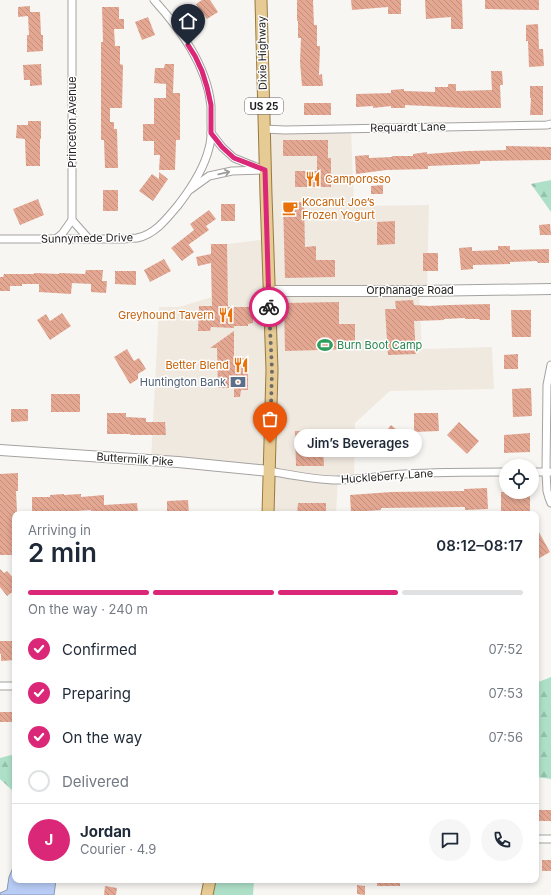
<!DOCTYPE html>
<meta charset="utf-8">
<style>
:root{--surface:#fff;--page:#f6f6f7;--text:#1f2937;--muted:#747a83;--line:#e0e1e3;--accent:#db2777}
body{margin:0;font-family:Inter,sans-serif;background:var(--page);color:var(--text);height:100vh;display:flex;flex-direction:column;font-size:15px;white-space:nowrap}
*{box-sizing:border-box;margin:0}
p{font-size:13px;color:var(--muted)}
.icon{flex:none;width:22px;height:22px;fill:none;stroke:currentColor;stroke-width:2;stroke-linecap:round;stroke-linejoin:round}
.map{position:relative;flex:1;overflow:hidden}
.side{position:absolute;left:12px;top:511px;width:527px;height:372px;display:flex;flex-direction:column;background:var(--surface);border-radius:8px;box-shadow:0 2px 6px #0003}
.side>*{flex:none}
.fabs{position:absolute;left:499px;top:459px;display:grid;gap:8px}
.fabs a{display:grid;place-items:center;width:40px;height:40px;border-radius:50%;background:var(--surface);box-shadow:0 2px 6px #0003;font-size:20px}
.pin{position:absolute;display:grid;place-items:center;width:34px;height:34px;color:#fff;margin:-41px -17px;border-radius:50% 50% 50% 0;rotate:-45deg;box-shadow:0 0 4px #0007}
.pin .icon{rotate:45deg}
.courier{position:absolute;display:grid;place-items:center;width:40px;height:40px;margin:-20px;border:3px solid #db2777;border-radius:50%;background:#fff;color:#222;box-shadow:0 1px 5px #0007}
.bubble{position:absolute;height:28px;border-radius:14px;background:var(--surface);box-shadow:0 2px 6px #0003;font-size:13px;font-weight:600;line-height:28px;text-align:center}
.headline em{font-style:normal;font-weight:600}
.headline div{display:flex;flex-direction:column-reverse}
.headline{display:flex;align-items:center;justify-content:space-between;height:68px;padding:0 16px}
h1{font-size:26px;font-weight:600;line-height:30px}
.bar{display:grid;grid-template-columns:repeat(4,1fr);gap:6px 4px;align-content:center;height:48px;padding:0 16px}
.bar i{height:5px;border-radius:3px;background:var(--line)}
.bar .current{background:var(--accent)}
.bar p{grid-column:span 4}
.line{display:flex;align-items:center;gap:10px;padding:0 16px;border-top:1px solid var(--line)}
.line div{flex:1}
.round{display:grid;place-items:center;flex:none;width:42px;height:42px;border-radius:21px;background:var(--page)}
ol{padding:0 16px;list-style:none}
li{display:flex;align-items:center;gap:12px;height:44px}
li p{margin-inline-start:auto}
li .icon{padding:4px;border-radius:50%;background:var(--accent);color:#fff;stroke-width:4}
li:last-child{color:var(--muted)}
li i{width:22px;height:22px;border:2px solid var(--line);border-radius:50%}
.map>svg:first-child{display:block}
</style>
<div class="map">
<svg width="551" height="895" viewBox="0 0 551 895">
<defs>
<pattern id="forest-firs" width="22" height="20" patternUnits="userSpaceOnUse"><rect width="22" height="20" fill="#aee0c8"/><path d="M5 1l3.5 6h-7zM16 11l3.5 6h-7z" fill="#95c0ac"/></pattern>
<pattern id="building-back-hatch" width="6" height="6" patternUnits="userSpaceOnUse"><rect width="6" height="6" fill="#e3a792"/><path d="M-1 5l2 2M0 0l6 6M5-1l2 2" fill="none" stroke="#c28f7e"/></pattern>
</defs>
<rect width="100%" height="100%" fill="#f8f6f3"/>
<path fill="#f0e9e0" d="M351,128l3,78 75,-1 -2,86h-8l3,58 70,-2 2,42 -104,2 -35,32 -1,56 -16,1 -2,34h-68l1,-43 -118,-11 8,-153h20l33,-10 -1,-53h16l40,-5 -3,-110z"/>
<path fill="#aee0c8" d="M210,880h44l-1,15h-46z"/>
<g fill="url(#forest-firs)">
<path d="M551,180v32l-20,-28z"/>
<path d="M551,677v102l-15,-2v-94z"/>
<path d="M15,754v39l-15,-14v-21z"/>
</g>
<path fill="#b8ccf5" stroke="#8b99b5" d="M15,851v29h41l-2,15h-54v-2l7,-3 2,-13 5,-12v-10z"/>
<g fill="url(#building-back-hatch)">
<path d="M202,0h8l8,12 -11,7 -11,-15z"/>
<path d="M297,0h16l1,25h3v21h3l-1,29 3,-1 1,12h-21l-2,-24 1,-24h-3v-17h-1z"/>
<path d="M351,0h50v14h-13v-7l-36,3z"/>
<path d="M425,0h37l1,29h-12v-12l-25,2z"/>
<path d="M485,0h54v10l-54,-1z"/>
<path d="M30,6v6h10l1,23h2v16l-16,1v-17h2l-1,-19 -10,1v-10z"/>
<path d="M102,7h17v12h5v10h-10l1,17h5v18l3,1 -1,43h-12v14h4v7h3l1,39h-13l-1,-28h-3v-98h2z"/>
<path d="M148,17l7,18 -13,5 -7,-18z"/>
<path d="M538,24l1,25h4l1,17 -15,1 -1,-26h-2v-16z"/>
<path d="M41,64l1,21 -12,1v-6h-6l-1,-15z"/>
<path d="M165,64h9l-1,29h7v47h-4l-1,30h-16l1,-15h-6v-14h-11v-17h11v-26h12v-14l-12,-1 1,-15h9z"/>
<path d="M491,71h11l1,14h-3l1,23h-34l-62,-3v3h-14v-2l-18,2v-2l-17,1v-13l35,-1v-3l13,-1v2l31,1v-5h13v-3h8v7l36,-1z"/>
<path d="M530,86h13v29h-13l1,-17h-1z"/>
<rect x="304" y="103" width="27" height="12"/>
<path d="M28,121h13v18h-1v27h-14l-1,-27 -9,-1 1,-13h11z"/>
<path d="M283,140h45v18h3v29h-36v-16h22v-15h-34z"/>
<path d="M506,146l45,1v13l-71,1v3l-52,2v3l-42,1 -30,4 -1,-18 14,-1v3l23,-1v-1h21v-2l14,-2v2l40,-3 39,-1z"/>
<path d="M159,172l9,7 -15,22 -14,-10 13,-17 7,5z"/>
<path d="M383,185v9h-12v-8z"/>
<rect x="103" y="190" width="15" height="21"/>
<path d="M38,199l6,16 -24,10 -7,-16z"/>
<path d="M304,202l1,45 11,-1v14h19v17l-50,1 -2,-75z"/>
<rect x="221" y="204" width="14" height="17"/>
<path d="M209,210l7,9 -10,7 3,4 -21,15h1l5,7 -12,9 -11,-13 23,-18 -4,-6z"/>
<path d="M395,221v23l-18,1v-23z"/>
<path d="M550,224l1,11h-11l-1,-10z"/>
<path d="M211,244h16l1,63h26l-1,16 -5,1v2h-14v2l-23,-1 -1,4h-12l1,-25h13l-1,-43 -13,3 -2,-9 15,-3z"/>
<path d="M498,246h12v4l39,-1v14h-11l-1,-2 -27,1v2l-37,1v4l-12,1 -2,-22 13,-1v4l26,-1z"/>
<rect x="423" y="253" width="15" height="18"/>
<path d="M164,259l7,12 -21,11 -6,-12z"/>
<path d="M86,270h17l-1,11h5l-1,12 -15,-1v-8l-19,-1 -1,11 -32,-2v-8h-17v2h-12v5h-10v-14h3l1,-3h30v-1l25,1v-1l26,1z"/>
<path d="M115,271h21v14l-21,-1z"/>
<path d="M413,300l1,5 15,1 20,-1 41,-1v16h-10l-1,-1h-14v-1l-21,1v1l-30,1 2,33 -28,1 -3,-46h11l-1,-8z"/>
<path d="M339,302v22h16v25l-70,2 -1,-48z"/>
<path d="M511,310h20v27h-19z"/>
<path d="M62,313l9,13 -21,14 -13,-20 9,-6 4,7z"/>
<path d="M234,331v27h14v32h-7l-1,7h-6v-9h-16l-1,-40h-7z"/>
<path d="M127,349l7,12 5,-3 7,11 -8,5v5l-8,5 -16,-27z"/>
<path d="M518,354v15h-14v-14z"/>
<path d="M531,388l1,28 -19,1 -1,-28z"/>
<rect x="51" y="394" width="29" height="18"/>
<path d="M11,409h17v12l-17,1z"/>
<path d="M107,413h19v4l20,1v4h19l1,13h-36v-1h-23z"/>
<path d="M414,413h24l1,18 -25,1z"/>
<path d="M459,422l20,19 -12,13 -20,-19z"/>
<path d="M391,425l13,11 -17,20 -13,-10z"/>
<path d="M295,431h13v18h15l1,17h-28z"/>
<path d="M530,433v19l-26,1v-18z"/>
<path d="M18,473v18h-2l1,21h-2v43h-15v-81z"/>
<path d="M487,488l1,21 -23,1v-3l-84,1v2l-30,2 -1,-17 41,-3 73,-1v-2z"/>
<rect x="501" y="492" width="29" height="20"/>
<path d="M64,494v1l17,-1v3l23,-2v10l33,-2 1,11h-25l-1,-1 -21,1v-4l-46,3h-13v-16h18v-2z"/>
<path d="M188,500l1,14h-17l-1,-3h-4v-10z"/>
<path d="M298,503h28v11h-29z"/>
<path d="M536,527l14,25 -14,8z"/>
<path d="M0,569l4,4 3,-2 8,9v10l-8,6 -7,-9z"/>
<path d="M0,641h15v19l-14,1v-7h-1z"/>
<rect x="0" y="712" width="15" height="10"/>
<path d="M538,810h13v11h-14z"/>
<rect x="542" y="860" width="9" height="11"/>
<rect x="377" y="880" width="23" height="6"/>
<path d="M357,885l8,1v9l-8,-1z"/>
<path d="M105,886l12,2 -1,7h-12z"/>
</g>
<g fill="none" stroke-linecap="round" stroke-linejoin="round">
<defs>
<g id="minor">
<path d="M264,129l21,1 262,-5 4,-1"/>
<path d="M211,133l11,14 12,11 27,11"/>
<path d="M191,189l18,-13 23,-5 33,-1"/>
<path d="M72,220l16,18"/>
<path d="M57,238l5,-4 10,-14v-220"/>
<path d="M0,239h125c4,-1 9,-1 12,-1 19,-4 31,-21 42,-34 13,-17 25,-35 30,-56 3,-9 2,-18 2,-27 0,-5 0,-10 0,-15 -4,-41 -31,-77 -57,-106"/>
<path d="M551,365l-4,20 -1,87 1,19 2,7 2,5"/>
<path d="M269,471c23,4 46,9 69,9 23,0 45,-5 67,-6 34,-2 68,-2 101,-2"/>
<path d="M532,472h19"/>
<path d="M0,686h15"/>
<path d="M536,839h15"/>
</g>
<g id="secondary">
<path d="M268,291h151l132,-2"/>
<path d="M0,450l178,12 91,9"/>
</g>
<g id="primary">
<path d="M261,0l5,195 6,175 -4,144"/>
<path d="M207,895l3,-15"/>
</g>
</defs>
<use href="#minor" stroke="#a5a3a0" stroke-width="9"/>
<use href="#secondary" stroke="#a5a3a0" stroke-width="12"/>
<use href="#primary" stroke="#977a3e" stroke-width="13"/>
<use href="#minor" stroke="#fff" stroke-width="7"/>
<use href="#secondary" stroke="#fff" stroke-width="10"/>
<use href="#primary" stroke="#e6cb95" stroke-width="11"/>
</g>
<defs><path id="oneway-shaft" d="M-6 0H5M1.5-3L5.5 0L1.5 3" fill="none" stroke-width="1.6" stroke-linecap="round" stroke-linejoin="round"/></defs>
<use stroke="#9c9c9b" href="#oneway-shaft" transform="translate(224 173) rotate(-13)"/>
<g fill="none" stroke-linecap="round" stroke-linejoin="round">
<path stroke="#6e6c6a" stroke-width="4" stroke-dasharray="0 7.2" d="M269,307l3,63 -2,73"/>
<path stroke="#db2777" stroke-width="5" d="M188,45l7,11 7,15 5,16 4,18v28l11,14 12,11 31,12 4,137"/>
</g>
<defs>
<symbol id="restaurant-bare" viewBox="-9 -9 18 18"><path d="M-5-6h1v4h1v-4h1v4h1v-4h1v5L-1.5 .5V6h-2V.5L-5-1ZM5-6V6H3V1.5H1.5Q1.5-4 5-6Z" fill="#e8710a" stroke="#fff" stroke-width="2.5" paint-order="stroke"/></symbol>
<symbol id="cafe-bare" viewBox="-9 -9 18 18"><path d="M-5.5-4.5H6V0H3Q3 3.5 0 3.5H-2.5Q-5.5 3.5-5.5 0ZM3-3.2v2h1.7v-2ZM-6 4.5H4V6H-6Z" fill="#e8710a" stroke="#fff" stroke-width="2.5" paint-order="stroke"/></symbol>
<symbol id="stadium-bare" viewBox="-9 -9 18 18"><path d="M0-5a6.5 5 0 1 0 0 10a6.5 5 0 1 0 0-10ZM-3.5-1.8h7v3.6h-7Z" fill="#2e9e5b" stroke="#fff" stroke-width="2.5" paint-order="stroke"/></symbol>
<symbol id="bank-bare" viewBox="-9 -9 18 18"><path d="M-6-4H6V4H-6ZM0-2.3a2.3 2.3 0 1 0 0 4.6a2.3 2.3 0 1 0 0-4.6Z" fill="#5c6f8a" stroke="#fff" stroke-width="2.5" paint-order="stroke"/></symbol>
</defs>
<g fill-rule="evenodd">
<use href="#restaurant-bare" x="302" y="168" width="22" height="22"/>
<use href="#cafe-bare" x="279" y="197" width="22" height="22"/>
<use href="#restaurant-bare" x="215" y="304" width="22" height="22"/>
<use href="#stadium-bare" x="314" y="334" width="22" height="22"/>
<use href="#restaurant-bare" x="230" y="354" width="22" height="22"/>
<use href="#bank-bare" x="227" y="371" width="22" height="22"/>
</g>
<g text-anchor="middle" stroke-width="3" stroke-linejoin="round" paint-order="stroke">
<rect fill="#fff" stroke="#656464" stroke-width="1" x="245" y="98" width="38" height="16" rx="3"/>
<g font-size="10" font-weight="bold" fill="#232221">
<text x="264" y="110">US 25</text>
</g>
<g font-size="11" fill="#232221" stroke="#fff">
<text transform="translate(262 53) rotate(-91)" y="4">Dixie Highway</text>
<text transform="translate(72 122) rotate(-90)" y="4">Princeton Avenue</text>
<text transform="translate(408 127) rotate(-1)" y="4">Requardt Lane</text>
<text transform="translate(87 238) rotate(-1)" y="4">Sunnymede Drive</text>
<text x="410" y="294">Orphanage Road</text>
<text transform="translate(135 459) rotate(4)" y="4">Buttermilk Pike</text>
<text transform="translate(387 476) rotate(-4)" y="4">Huckleberry Lane</text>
</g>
<g font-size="11" fill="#c56008" stroke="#fff" text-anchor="start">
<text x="325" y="183">Camporosso</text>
<text x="302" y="206">Kocanut Joe’s<tspan x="302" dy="13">Frozen Yogurt</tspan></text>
<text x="214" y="319" text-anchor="end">Greyhound Tavern</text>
<text x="229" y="369" text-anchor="end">Better Blend</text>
</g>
<g font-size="11" fill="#27864d" stroke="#fff" text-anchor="start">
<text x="337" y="349">Burn Boot Camp</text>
</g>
<g font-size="11" fill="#4e5e75" stroke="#fff" text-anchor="end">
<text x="226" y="386">Huntington Bank</text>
</g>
</g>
</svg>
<div class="fabs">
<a><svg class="icon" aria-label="locate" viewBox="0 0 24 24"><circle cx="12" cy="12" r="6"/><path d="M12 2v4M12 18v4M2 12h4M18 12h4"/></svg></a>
</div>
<div class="pin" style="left:270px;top:443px;background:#ea580c"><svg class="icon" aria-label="bag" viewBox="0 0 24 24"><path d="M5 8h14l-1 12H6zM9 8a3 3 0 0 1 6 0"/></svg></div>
<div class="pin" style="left:188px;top:45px;background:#1f2937"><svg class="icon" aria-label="home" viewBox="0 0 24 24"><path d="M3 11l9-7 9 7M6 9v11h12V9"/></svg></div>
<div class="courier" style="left:269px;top:307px"><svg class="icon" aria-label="bike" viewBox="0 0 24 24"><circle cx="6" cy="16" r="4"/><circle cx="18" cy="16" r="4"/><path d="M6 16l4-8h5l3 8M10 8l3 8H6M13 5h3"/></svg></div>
<div class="bubble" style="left:294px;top:429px;width:128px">Jim’s Beverages</div>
<section class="side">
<div class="headline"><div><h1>2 min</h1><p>Arriving in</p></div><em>08:12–08:17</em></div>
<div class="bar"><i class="current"></i><i class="current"></i><i class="current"></i><i></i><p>On the way · 240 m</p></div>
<ol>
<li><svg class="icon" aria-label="check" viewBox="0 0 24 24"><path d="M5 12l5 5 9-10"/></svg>Confirmed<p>07:52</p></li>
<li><svg class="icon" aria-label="check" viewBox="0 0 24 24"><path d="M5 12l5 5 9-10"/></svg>Preparing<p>07:53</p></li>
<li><svg class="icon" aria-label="check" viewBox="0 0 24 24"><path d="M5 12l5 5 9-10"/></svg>On the way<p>07:56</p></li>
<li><i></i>Delivered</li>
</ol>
<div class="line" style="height:72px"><b class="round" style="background:var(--accent);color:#fff">J</b><div><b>Jordan</b><p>Courier · 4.9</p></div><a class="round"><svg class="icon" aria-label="chat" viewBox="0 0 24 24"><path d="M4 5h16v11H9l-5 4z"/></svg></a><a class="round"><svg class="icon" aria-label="phone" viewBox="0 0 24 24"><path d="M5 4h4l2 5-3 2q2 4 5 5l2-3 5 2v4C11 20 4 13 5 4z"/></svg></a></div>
</section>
</div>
